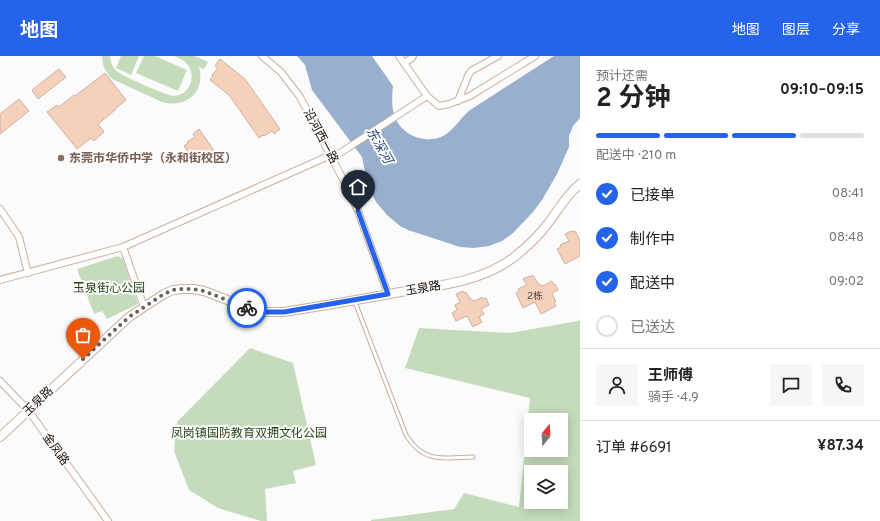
<!DOCTYPE html>
<html lang="zh">
<meta charset="utf-8">
<style>
:root{--surface:#fff;--page:#f6f6f6;--text:#222;--muted:#767676;--line:#e0e0e0;--accent:#2563eb}
body{margin:0;font-family:Overpass,"Noto Sans SC",sans-serif;background:var(--page);color:var(--text);height:100vh;display:flex;flex-direction:column;font-size:15px;white-space:nowrap}
*{box-sizing:border-box;margin:0}
p{font-size:13px;color:var(--muted)}
.icon{flex:none;width:22px;height:22px;fill:none;stroke:currentColor;stroke-width:2;stroke-linecap:round;stroke-linejoin:round}
.map{position:relative;flex:1;overflow:hidden}
.sheet{display:flex;flex-direction:column;background:var(--surface);width:300px}
.sheet>*{flex:none}
.needle{width:26px;rotate:18deg}
.controls{position:absolute;left:524px;top:357px;display:grid;gap:8px}
.controls a{display:grid;place-items:center;width:44px;height:44px;border-radius:0px;background:var(--surface);box-shadow:0 2px 10px #0003;font-size:20px}
.pin{position:absolute;display:grid;place-items:center;width:34px;height:34px;color:#fff;margin:-41px -17px;border-radius:50% 50% 50% 0;rotate:-45deg;box-shadow:0 0 4px #0007}
.pin .icon{rotate:45deg}
.courier{position:absolute;display:grid;place-items:center;width:40px;height:40px;margin:-20px;border:3px solid #2563eb;border-radius:50%;background:#fff;color:#222;box-shadow:0 1px 5px #0007}
.overview em{font-style:normal;font-weight:700}
.overview div{display:flex;flex-direction:column-reverse}
.overview{display:flex;align-items:center;justify-content:space-between;height:68px;padding:0 16px}
h1{font-size:26px;font-weight:700;line-height:30px}
.bar{display:grid;grid-template-columns:repeat(4,1fr);gap:6px 4px;align-content:center;height:48px;padding:0 16px}
.bar i{height:5px;border-radius:3px;background:var(--line)}
.bar .current{background:var(--accent)}
.bar p{grid-column:span 4}
.line{display:flex;align-items:center;gap:10px;padding:0 16px;border-top:1px solid var(--line)}
.line div{flex:1}
.round{display:grid;place-items:center;flex:none;width:42px;height:42px;border-radius:0px;background:var(--page)}
ol{padding:0 16px;list-style:none}
li{display:flex;align-items:center;gap:12px;height:44px}
li p{margin-inline-start:auto}
li .icon{padding:4px;border-radius:50%;background:var(--accent);color:#fff;stroke-width:4}
li:last-child{color:var(--muted)}
li i{width:22px;height:22px;border:2px solid var(--line);border-radius:50%}
header{display:flex;align-items:center;gap:24px;box-sizing:border-box;height:56px;padding:0 20px;background:var(--accent);color:#fff}
header strong{font-size:19px}
nav{display:flex;gap:22px;margin-inline-start:auto;font-size:14px}
main{display:flex;flex:1;min-height:0}
.map>svg:first-child{display:block}
</style>
<header>
<strong>地图</strong>
<nav><a>地图</a><a>图层</a><a>分享</a></nav>
</header>
<main>
<div class="map">
<svg width="580" height="465" viewBox="0 0 580 465">
<rect width="100%" height="100%" fill="#fbfbfb"/>
<g fill="#c5dcbc" fill-rule="evenodd">
<path d="M102,0h8c1,6 2,12 8,16 6,5 50,24 56,24 16,-1 23,-20 13,-32 -3,-4 -8,-6 -13,-8h20l14,6 -4,7 -5,-2c7,25 -13,42 -37,35l-50,-23c-6,-7 -10,-13 -10,-23z"/>
<path d="M121,0h18l-8,19 -15,-7z"/>
<path d="M144,0h11l32,14 -9,21 -42,-18z"/>
<path d="M118,200l5,3 15,45 -31,15 -5,-8 -8,3 -17,-45z"/>
<path d="M580,264v201h-209v-1l83,-11 10,-16 55,14 11,-109 -125,-30 14,-40 91,5 68,-12zM531,364h30v30h-30zM531,416h30v30h-30z"/>
<path d="M250,292l43,15 23,102 -23,6 3,12 -31,6 2,32h-6l-43,-13 -29,-18 -15,-39 3,-29z"/>
</g>
<path fill="#99afce" d="M297,0h75l21,30c-1,10 -2,21 2,31 6,17 28,27 46,20 12,-5 19,-19 29,-27l84,-54h26v62l-7,8 -4,10v11l-12,27 -15,26 -9,12 -20,21 -11,8 -13,5 -15,2 -14,-1 -52,-17 -8,-4 -13,-11 -11,-13 -8,-16 -6,-29 -50,-67 -7,-25z"/>
<g fill="#f5d0ba" stroke="#cdb1a0">
<path d="M220,3l25,20 35,50 -6,5 -2,-3 -8,5 -1,-1 -4,3 -30,-43 -19,-15 3,-4 -1,-1 6,-7 -3,-2z"/>
<path d="M59,13l7,8 -28,22 -6,-9z"/>
<path d="M105,17l21,27 -11,9v1l-17,14 6,8 -10,9 -3,-3 -14,11 -30,-37 10,-7 2,2 15,-12 1,1z"/>
<path d="M19,43l10,12 -29,23v-20z"/>
<path d="M199,73l18,26 -6,4 -2,-3 -8,6 -1,-2 -4,3 -12,-17 4,-3 -1,-1 8,-5 -2,-3z"/>
<path d="M571,175l1,1 3,-1 5,9v16l-15,8 -8,-15 4,-2 -1,-2 9,-4 -4,-7z"/>
<path d="M533,219l5,9 5,2 9,-5 2,4 1,-1 3,6 -6,3 4,9 -2,1 2,3 -15,8 -6,-12 -12,6 -7,-15 3,-2 -1,-2 9,-4 -4,-6 6,-3 1,1z"/>
<path d="M463,235l1,2 2,-1 4,7 5,2 7,-4 1,2 3,-1 3,7 -8,4 3,5 -5,3 3,5 -9,5 -6,-11 -11,5 -4,-8 5,-3 -2,-5 5,-3 -4,-8z"/>
</g>
<g fill="none" stroke-linecap="round" stroke-linejoin="round">
<defs>
<path id="service" d="M355,246l51,133c18,29 37,23 67,22"/>
<g id="minor">
<path d="M262,0l19,16 19,25 46,88 12,26 30,83"/>
<path d="M399,0l28,40 12,10 10,-2 21,-8 65,-40"/>
<path d="M404,7l8,-5 1,-2"/>
<path d="M458,45l10,-25 3,-5 27,-15"/>
<path d="M0,153l19,28 9,36"/>
<path d="M123,191l21,60"/>
<path d="M0,224l123,-33 208,-92 9,-2 87,-57"/>
<path d="M0,325l28,29 80,111"/>
</g>
<path id="tertiary" d="M0,381l129,-120 35,-23 9,-4 10,-1h10l11,2 47,18 11,3h22c37,-6 74,-12 111,-19 40,-7 84,-10 118,-35 14,-11 26,-22 36,-36 10,-13 18,-28 31,-38"/>
</defs>
<use href="#service" stroke="#cbaf9e" stroke-width="5"/>
<use href="#minor" stroke="#cbaf9e" stroke-width="8"/>
<use href="#tertiary" stroke="#cbaf9e" stroke-width="10"/>
<use href="#service" stroke="#fff" stroke-width="3"/>
<use href="#minor" stroke="#fff" stroke-width="6"/>
<use href="#tertiary" stroke="#fff" stroke-width="8"/>
</g>
<g fill="none" stroke-linecap="round" stroke-linejoin="round">
<path stroke="#69625e" stroke-width="4" stroke-dasharray="0 7.2" d="M83,303l46,-42 35,-23 9,-4 9,-1h11l11,2 43,17"/>
<path stroke="#2563eb" stroke-width="5" d="M247,252l15,4h22l104,-18 -30,-83"/>
</g>
<circle fill="#8d6e63" stroke="#fbfbfb" stroke-width="1.5" cx="61" cy="102" r="4"/>
<g text-anchor="middle" stroke-width="4" stroke-linejoin="round" paint-order="stroke">
<g font-size="10" fill="#514036">
<text x="535" y="243">2栋</text>
</g>
<g font-size="12" fill="#1a100a" stroke="#fbfbfb">
<text transform="translate(321 80) rotate(62)" y="4">沿河西一路</text>
<text transform="translate(423 232) rotate(-10)" y="4">玉泉路</text>
<text transform="translate(38 345) rotate(-43)" y="4">玉泉路</text>
<text transform="translate(56 393) rotate(54)" y="4">金凤路</text>
</g>
<g font-size="12" font-weight="bold" fill="#785e54" stroke="#fbfbfb" text-anchor="start">
<text x="69" y="106">东莞市华侨中学（永和街校区）</text>
</g>
<g font-size="12" fill="#264618" stroke="#fbfbfb">
<text x="109" y="236">玉泉街心公园</text>
<text x="249" y="381">凤岗镇国防教育双拥文化公园</text>
</g>
<g font-size="13" font-style="italic" fill="#2e4e78" stroke="#fbfbfb">
<text transform="translate(380 89) rotate(60)" y="5">东深河</text>
</g>
</g>
</svg>
<div class="controls">
<a><svg class="needle" viewBox="-14 -14 28 28"><path d="M0-13l5 13h-10z" fill="#e53935"/><path d="M0 13l5-13h-10z" fill="#767676"/></svg></a>
<a><svg class="icon" aria-label="layers" viewBox="0 0 24 24"><path d="M12 4l9 5-9 5-9-5zM3 14l9 5 9-5"/></svg></a>
</div>
<div class="pin" style="left:83px;top:303px;background:#ea580c"><svg class="icon" aria-label="bag" viewBox="0 0 24 24"><path d="M5 8h14l-1 12H6zM9 8a3 3 0 0 1 6 0"/></svg></div>
<div class="pin" style="left:358px;top:155px;background:#1f2937"><svg class="icon" aria-label="home" viewBox="0 0 24 24"><path d="M3 11l9-7 9 7M6 9v11h12V9"/></svg></div>
<div class="courier" style="left:247px;top:252px"><svg class="icon" aria-label="bike" viewBox="0 0 24 24"><circle cx="6" cy="16" r="4"/><circle cx="18" cy="16" r="4"/><path d="M6 16l4-8h5l3 8M10 8l3 8H6M13 5h3"/></svg></div>
</div>
<section class="sheet">
<div class="overview"><div><h1>2 分钟</h1><p>预计还需</p></div><em>09:10–09:15</em></div>
<div class="bar"><i class="current"></i><i class="current"></i><i class="current"></i><i></i><p>配送中 · 210 m</p></div>
<ol>
<li><svg class="icon" aria-label="check" viewBox="0 0 24 24"><path d="M5 12l5 5 9-10"/></svg>已接单<p>08:41</p></li>
<li><svg class="icon" aria-label="check" viewBox="0 0 24 24"><path d="M5 12l5 5 9-10"/></svg>制作中<p>08:48</p></li>
<li><svg class="icon" aria-label="check" viewBox="0 0 24 24"><path d="M5 12l5 5 9-10"/></svg>配送中<p>09:02</p></li>
<li><i></i>已送达</li>
</ol>
<div class="line" style="height:72px"><a class="round"><svg class="icon" aria-label="person" viewBox="0 0 24 24"><circle cx="12" cy="8" r="4"/><path d="M4 21q1-7 8-7t8 7"/></svg></a><div><b>王师傅</b><p>骑手 · 4.9</p></div><a class="round"><svg class="icon" aria-label="chat" viewBox="0 0 24 24"><path d="M4 5h16v11H9l-5 4z"/></svg></a><a class="round"><svg class="icon" aria-label="phone" viewBox="0 0 24 24"><path d="M5 4h4l2 5-3 2q2 4 5 5l2-3 5 2v4C11 20 4 13 5 4z"/></svg></a></div>
<div class="line" style="height:52px"><div>订单 #6691</div><b>¥87.34</b></div>
</section>
</main>
